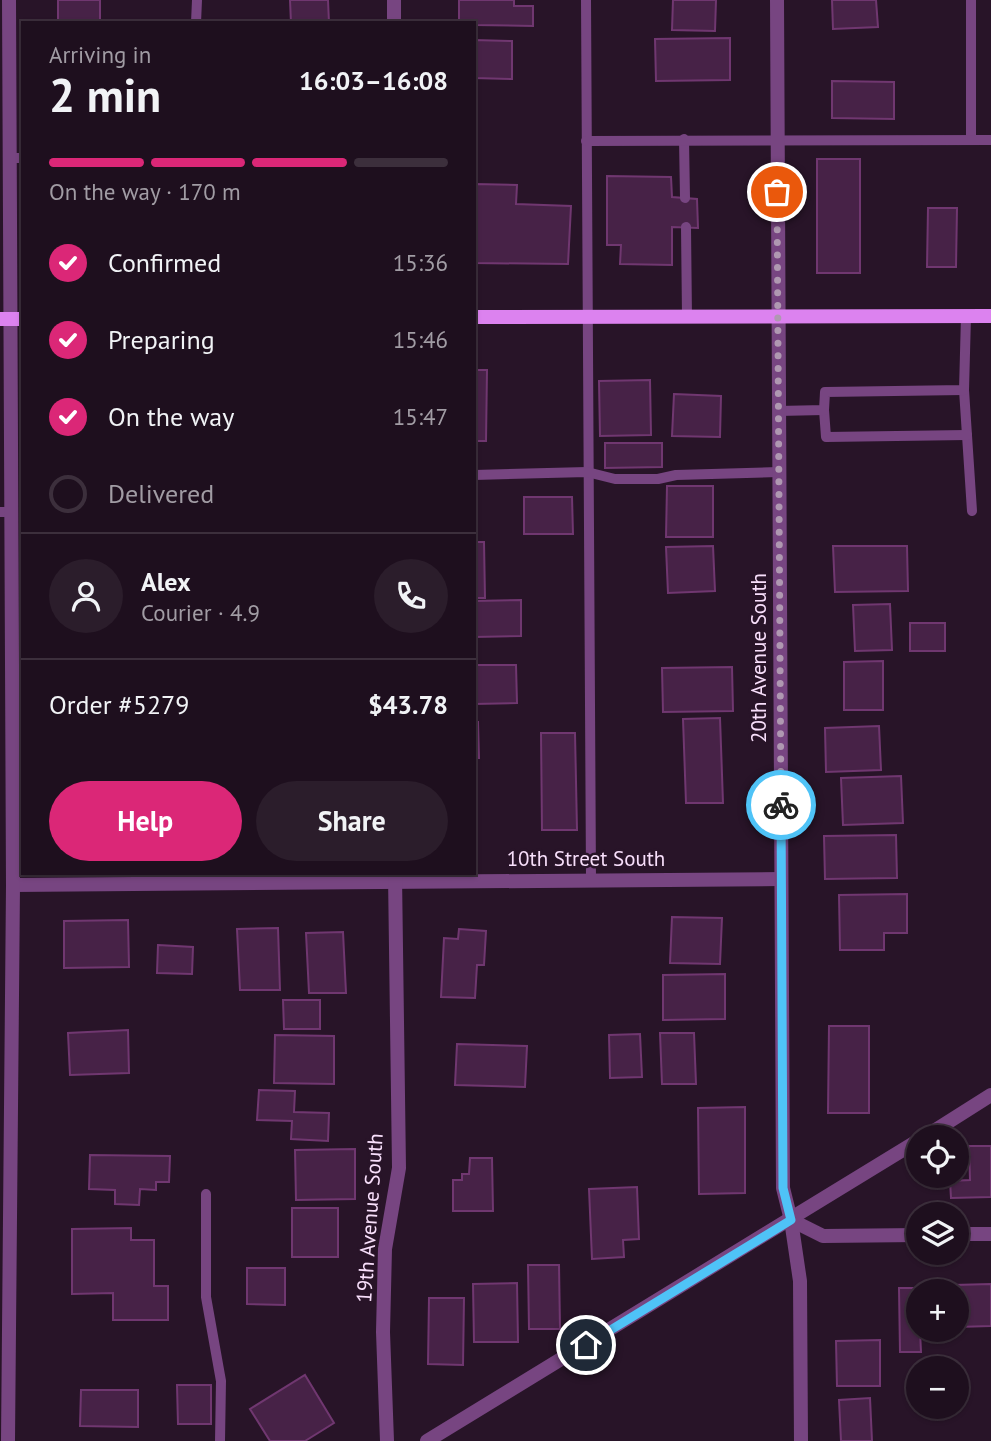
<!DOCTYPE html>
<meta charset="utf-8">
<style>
:root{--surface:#1e0f1e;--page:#2b1d2b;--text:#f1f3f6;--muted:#a19ca4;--line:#3c2f3c;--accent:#db2777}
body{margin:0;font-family:"PT Sans",sans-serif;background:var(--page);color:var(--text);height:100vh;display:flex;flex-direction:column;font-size:26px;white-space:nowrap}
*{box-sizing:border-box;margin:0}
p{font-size:23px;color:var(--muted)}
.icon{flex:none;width:38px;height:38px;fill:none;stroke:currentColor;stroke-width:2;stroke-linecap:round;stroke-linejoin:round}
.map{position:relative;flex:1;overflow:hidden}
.details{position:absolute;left:21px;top:21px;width:455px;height:854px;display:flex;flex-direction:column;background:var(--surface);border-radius:0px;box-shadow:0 2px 5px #0004,0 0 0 2px var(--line)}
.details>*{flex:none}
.buttons{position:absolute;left:906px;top:1125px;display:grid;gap:14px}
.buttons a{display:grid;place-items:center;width:63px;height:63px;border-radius:50%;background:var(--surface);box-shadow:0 2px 5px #0004,0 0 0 2px var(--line);font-size:35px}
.pin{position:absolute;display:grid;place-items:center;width:60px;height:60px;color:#fff;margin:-30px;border:4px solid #fff;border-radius:50%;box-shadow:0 2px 7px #0007}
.courier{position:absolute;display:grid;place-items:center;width:70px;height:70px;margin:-35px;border:5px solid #4fc3f7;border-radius:50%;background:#fff;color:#222;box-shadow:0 2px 9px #0007}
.head em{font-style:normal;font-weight:600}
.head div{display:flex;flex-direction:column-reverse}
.head{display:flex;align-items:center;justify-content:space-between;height:119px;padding:0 28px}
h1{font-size:46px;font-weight:600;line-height:52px}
.bar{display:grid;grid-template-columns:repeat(4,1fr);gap:10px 7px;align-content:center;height:84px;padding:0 28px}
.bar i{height:9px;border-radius:5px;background:var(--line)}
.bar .current{background:var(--accent)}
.bar p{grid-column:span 4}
.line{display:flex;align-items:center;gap:18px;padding:0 28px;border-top:2px solid var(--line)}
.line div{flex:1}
.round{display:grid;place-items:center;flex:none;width:74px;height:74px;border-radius:37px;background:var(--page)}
ol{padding:0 28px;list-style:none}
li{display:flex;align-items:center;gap:21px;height:77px}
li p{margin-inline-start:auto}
li .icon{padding:7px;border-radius:50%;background:var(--accent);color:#fff;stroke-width:4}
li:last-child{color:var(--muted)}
li i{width:38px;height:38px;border:4px solid var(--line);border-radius:50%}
.action{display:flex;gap:14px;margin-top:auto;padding:14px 28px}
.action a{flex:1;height:80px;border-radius:42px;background:var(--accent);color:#fff;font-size:28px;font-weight:600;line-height:80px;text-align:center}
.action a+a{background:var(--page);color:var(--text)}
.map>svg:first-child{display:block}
</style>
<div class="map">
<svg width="991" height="1441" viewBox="0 0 991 1441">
<rect width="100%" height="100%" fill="#281428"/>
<g fill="#472247" stroke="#703770" stroke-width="2">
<rect x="58" y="0" width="42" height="23"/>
<path d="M290,0h38l1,23h-38z"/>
<path d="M459,0h55v6h19v20l-59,-1v-2h-15z"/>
<path d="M673,0h43l-1,31 -43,-1z"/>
<path d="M832,0h44l2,27 -45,2z"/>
<path d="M730,38v42l-74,1 -1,-42z"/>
<path d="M474,40l38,1v38l-38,-1z"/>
<path d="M832,81l62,1v37l-62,-1z"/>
<rect x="817" y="159" width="43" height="114"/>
<path d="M607,176l64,1 1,20 25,2 1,29 -26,-1v38l-52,-1 1,-19h-14z"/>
<path d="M474,184l43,1 -1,19 55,2 -3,58 -94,-1z"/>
<path d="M928,208h29l-1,59h-29z"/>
<path d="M474,370h13l-1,71h-12z"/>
<path d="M650,380l1,55 -51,1 -1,-55z"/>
<path d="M674,394l47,2 -1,41 -48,-1z"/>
<path d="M605,443h57v24l-57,1z"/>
<path d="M667,486h46v51h-47z"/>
<path d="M524,497h48l1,37h-49z"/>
<path d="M474,542h10l1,56h-11z"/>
<path d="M713,546l2,45 -47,2 -2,-46z"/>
<path d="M833,546h74l1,45 -73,1z"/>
<path d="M521,600v36l-47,1v-36z"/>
<path d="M890,604l2,46 -37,1 -2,-46z"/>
<rect x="910" y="623" width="35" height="28"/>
<path d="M883,661v49h-39v-48z"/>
<path d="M474,665h42l1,38 -43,1z"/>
<path d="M732,667l1,44 -70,1 -1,-44z"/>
<path d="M720,718l3,85h-37l-3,-84z"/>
<path d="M474,722h4l1,36h-5z"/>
<path d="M879,726l2,44 -55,2 -1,-44z"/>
<path d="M541,733h34l2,97h-35z"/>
<path d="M901,776l2,47 -60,2 -2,-47z"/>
<path d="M896,835l1,43 -72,1 -1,-43z"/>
<path d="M907,894v39h-23v17h-44l-1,-55z"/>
<path d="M672,917l50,1 -2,46 -50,-1z"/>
<path d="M128,920l1,47 -65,1v-47z"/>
<path d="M278,928l2,62h-40l-3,-61z"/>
<path d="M459,929l27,2 -2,34h-7l-2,33 -34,-1 3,-59 14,1z"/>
<path d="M343,932l3,61h-37l-3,-60z"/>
<path d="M158,945l35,2 -1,27 -35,-1z"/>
<path d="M725,974v45l-62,1v-45z"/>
<path d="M283,1000h37v29h-36z"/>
<path d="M829,1026h40v87h-41z"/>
<path d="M128,1030l1,43 -59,2 -2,-42z"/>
<path d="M660,1033h34l2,51h-34z"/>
<path d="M640,1034l2,43 -32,1 -1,-43z"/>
<path d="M275,1035l59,1v48l-60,-1z"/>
<path d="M457,1044l70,2 -2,41 -70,-2z"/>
<path d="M259,1090l36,1 -1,21 35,1 -1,28 -37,-2 1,-18 -35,-1z"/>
<path d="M745,1107v86l-46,1 -1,-86z"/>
<path d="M969,1146h22v51l-40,1 -1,-17 20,-1z"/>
<path d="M355,1149v50l-59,1 -1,-50z"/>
<path d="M90,1155l80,1 -1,26h-13v8l-16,-1 -1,16 -24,-1v-14l-26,-1z"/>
<path d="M470,1158h22l1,53h-40v-31h9v-6h7z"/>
<path d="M637,1187l2,52 -16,1 1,17 -32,2 -3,-70z"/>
<rect x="292" y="1208" width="46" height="49"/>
<path d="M131,1228v12h23v46h14v34h-55v-27l-41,1v-65z"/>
<path d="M528,1265h31l1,64h-31z"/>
<path d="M247,1268h38v37l-38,-1z"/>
<path d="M517,1283l1,59h-44l-1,-58z"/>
<path d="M991,1284v42l-34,1v-35h-2l-1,-7z"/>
<path d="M899,1288h41v4h-21v38h22l-21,1 1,21h-21z"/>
<path d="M429,1298h35l-1,67 -35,-1z"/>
<path d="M880,1340v46h-43l-1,-45z"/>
<path d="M305,1375l29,48 -29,18h-35l-20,-32z"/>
<path d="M177,1385h34v39h-33z"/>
<path d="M81,1390h57v37l-58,-1z"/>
<path d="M870,1398l2,43h-31l-2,-41z"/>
</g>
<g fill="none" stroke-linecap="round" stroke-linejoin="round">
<g stroke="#774581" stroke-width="10">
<path d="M586,0l5,880"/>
<path d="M971,0v140"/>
<path d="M196,23l1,-23"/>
<path d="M684,139l1,59"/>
<path d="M586,141l405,-1"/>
<path d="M10,158h13"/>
<path d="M686,227l1,90"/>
<path d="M964,390l8,121"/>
<path d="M824,410l2,27 141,-2"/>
<path d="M778,411l46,-1 1,-18 139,-2 2,-74"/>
<path d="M474,475l113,-3 28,7h43l18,-4 102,-3"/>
<path d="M0,512h11"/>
<path d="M206,1194v103l15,84 -1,60"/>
</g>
<g stroke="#774581" stroke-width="14">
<path d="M777,0l6,1188 8,32 9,61 1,160"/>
<path d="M394,23v-23"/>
<path d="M13,885l768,-6"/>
<path d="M923,1138l68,-43"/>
<path d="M791,1220l32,16 96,-1"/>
<path d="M957,1234h34"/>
<path d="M387,1441l-4,-109 2,-83 14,-81 -4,-293"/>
<path d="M427,1441l492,-301"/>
</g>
<path stroke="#774581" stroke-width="14" d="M8,1441l5,-556 -4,-885"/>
<g stroke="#dc82ef" stroke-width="14">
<path d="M474,317l517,-1"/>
<path d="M0,319h23"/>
</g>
</g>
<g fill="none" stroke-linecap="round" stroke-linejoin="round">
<path stroke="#af98b1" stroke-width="7" stroke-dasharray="0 12.6" d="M777,192l4,613"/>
<path stroke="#4fc3f7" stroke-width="9" d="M586,1345l205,-125 -8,-32 -2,-383"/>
</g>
<g text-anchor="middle" stroke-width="5" stroke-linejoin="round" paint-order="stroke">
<g font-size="21" fill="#f8dffb" stroke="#281428">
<text transform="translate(759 658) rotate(-90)" y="7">20th Avenue South</text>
<text x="586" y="866">10th Street South</text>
<text transform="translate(370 1218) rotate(-86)" y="7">19th Avenue South</text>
</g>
</g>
</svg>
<div class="buttons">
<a><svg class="icon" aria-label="locate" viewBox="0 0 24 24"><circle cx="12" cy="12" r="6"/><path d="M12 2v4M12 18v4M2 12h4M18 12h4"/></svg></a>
<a><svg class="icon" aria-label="layers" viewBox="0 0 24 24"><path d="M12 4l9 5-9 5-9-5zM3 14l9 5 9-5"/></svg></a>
<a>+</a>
<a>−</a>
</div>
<div class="pin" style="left:777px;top:192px;background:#ea580c"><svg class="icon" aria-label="bag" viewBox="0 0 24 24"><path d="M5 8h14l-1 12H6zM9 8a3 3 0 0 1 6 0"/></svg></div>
<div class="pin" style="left:586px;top:1345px;background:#1f2937"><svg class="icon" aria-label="home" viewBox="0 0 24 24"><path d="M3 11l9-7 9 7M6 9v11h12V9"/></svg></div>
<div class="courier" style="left:781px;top:805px"><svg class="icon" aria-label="bike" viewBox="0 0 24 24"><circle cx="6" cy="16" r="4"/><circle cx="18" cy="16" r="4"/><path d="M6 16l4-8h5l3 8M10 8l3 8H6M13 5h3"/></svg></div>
<section class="details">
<div class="head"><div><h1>2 min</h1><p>Arriving in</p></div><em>16:03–16:08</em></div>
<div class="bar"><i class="current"></i><i class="current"></i><i class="current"></i><i></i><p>On the way · 170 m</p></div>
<ol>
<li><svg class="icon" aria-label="check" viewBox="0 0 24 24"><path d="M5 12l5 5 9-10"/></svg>Confirmed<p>15:36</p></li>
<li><svg class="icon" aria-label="check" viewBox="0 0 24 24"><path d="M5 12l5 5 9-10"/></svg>Preparing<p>15:46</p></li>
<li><svg class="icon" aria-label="check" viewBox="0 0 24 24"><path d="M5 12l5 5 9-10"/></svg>On the way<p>15:47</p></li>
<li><i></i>Delivered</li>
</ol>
<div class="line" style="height:126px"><a class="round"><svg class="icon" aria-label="person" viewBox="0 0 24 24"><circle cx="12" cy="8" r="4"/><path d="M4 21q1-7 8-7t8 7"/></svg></a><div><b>Alex</b><p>Courier · 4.9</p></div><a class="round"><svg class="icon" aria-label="phone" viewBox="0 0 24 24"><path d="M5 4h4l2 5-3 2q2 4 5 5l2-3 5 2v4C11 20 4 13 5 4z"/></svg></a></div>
<div class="line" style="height:91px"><div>Order #5279</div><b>$43.78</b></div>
<div class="action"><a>Help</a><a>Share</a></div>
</section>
</div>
